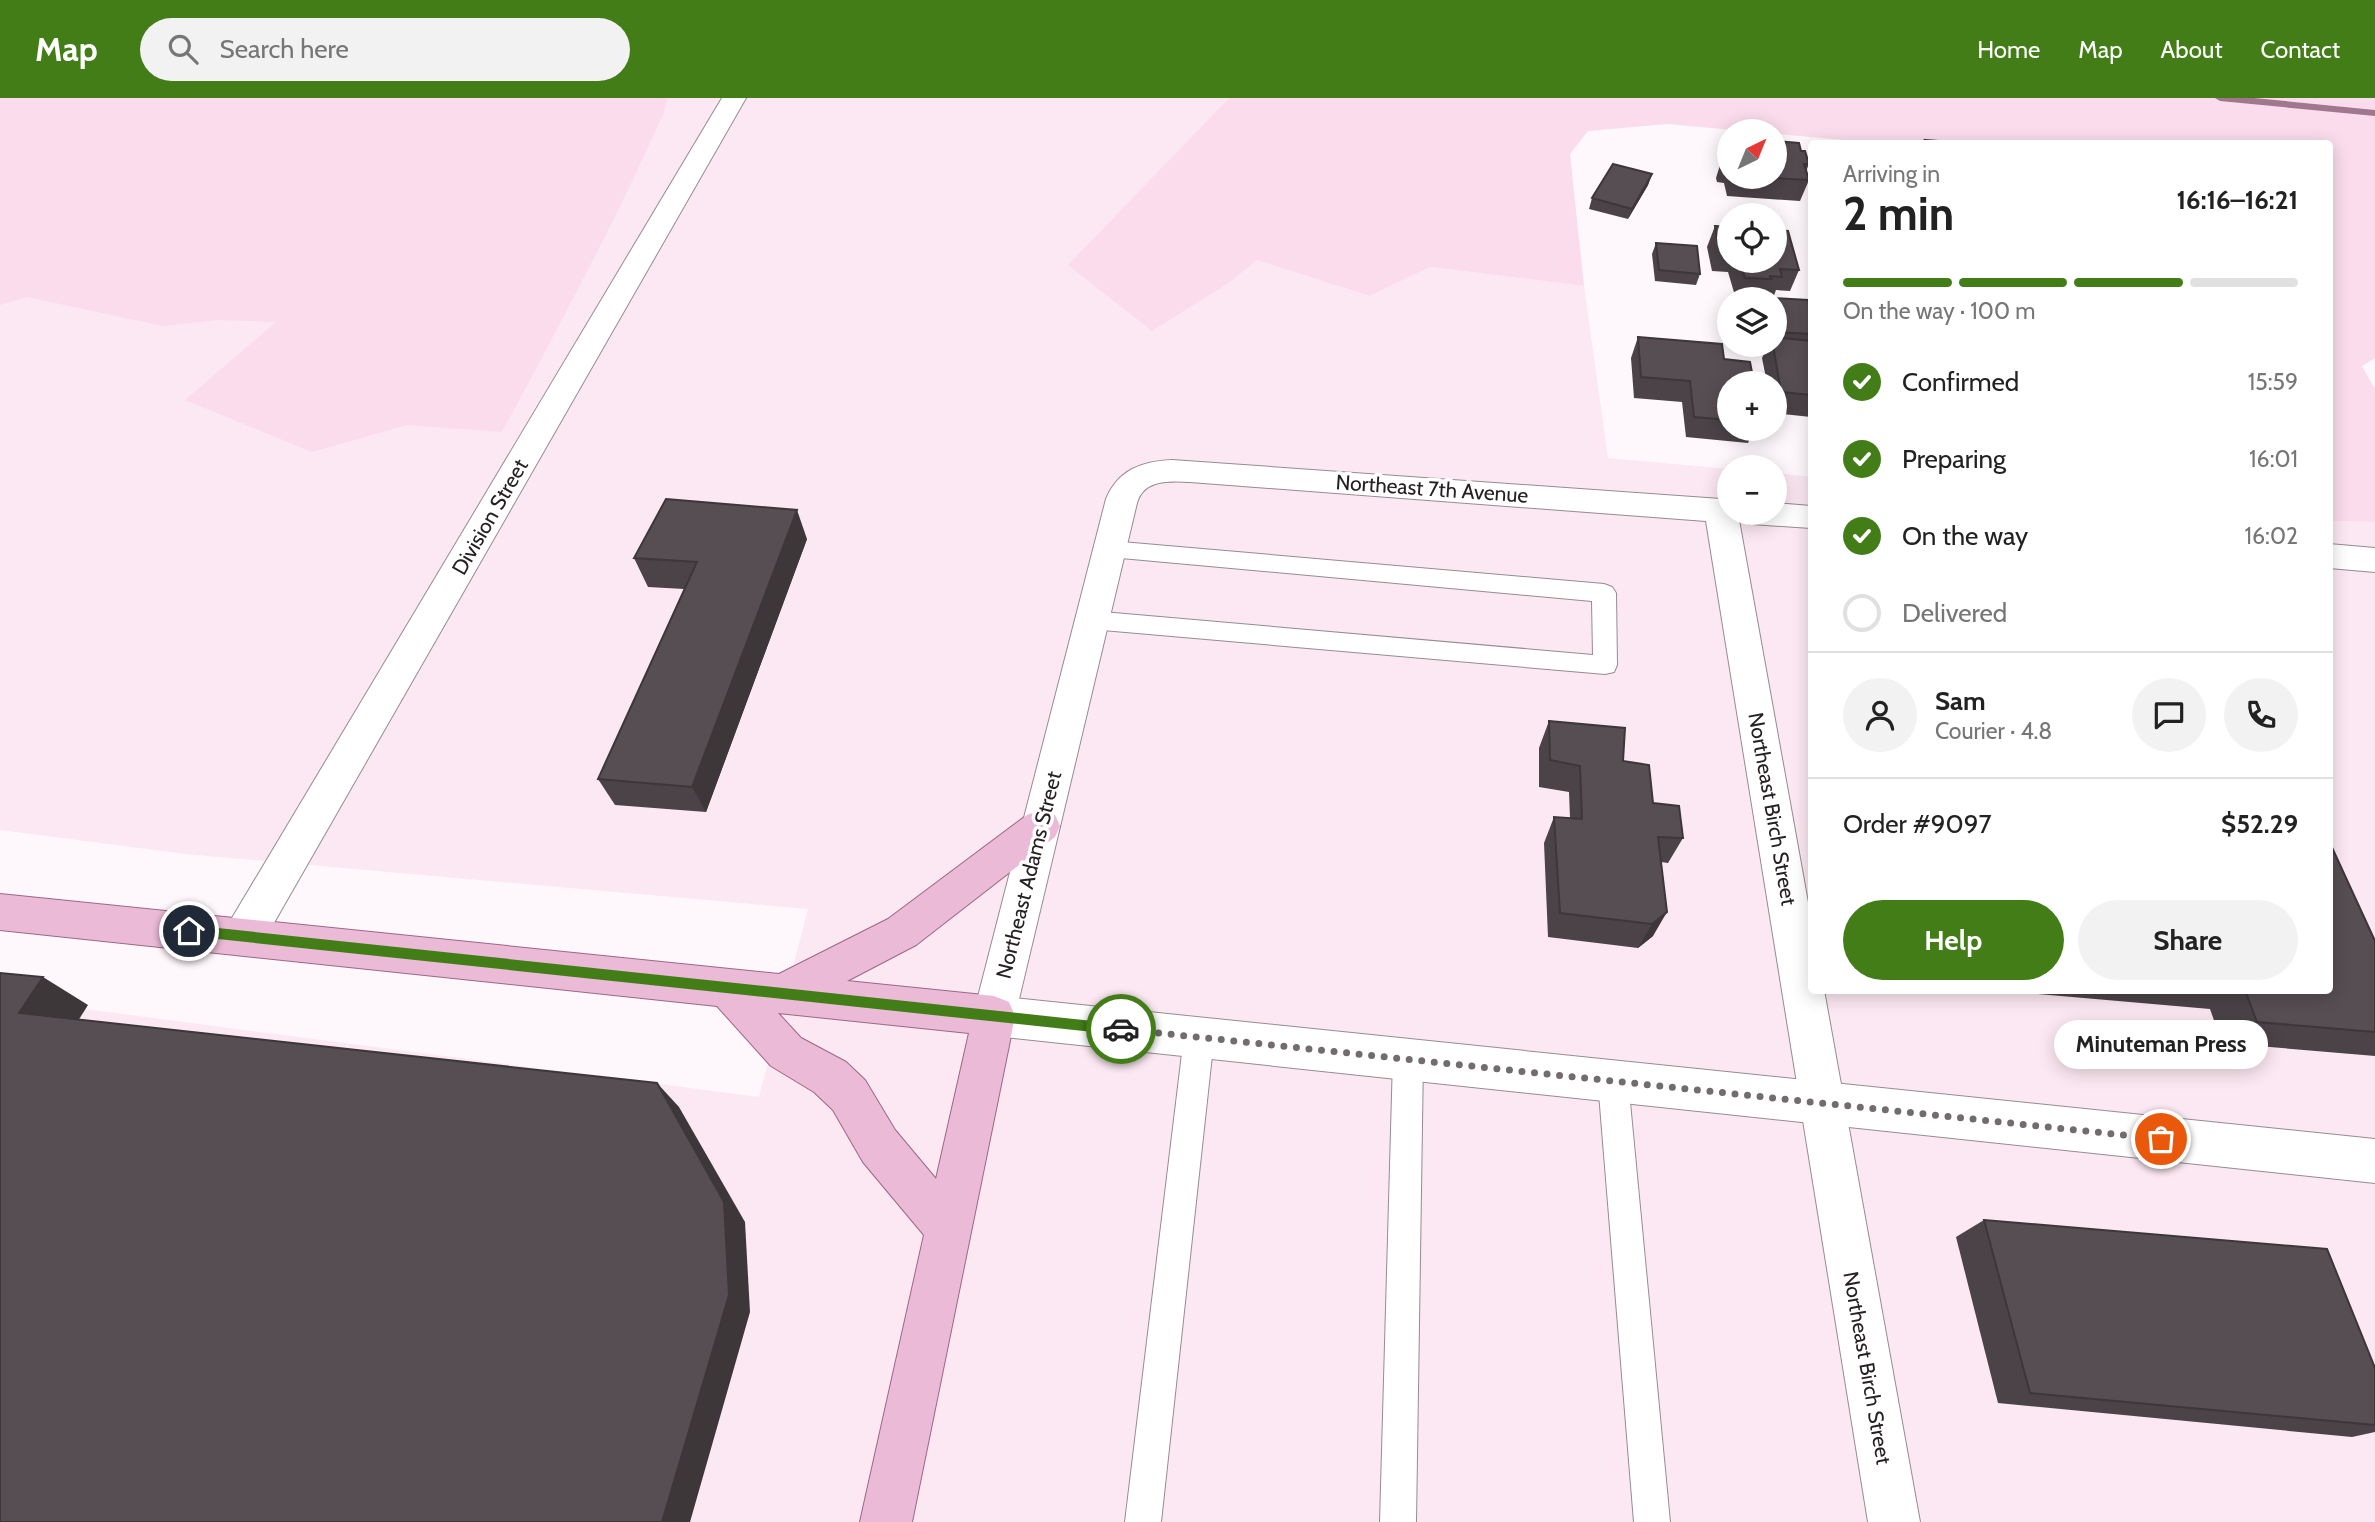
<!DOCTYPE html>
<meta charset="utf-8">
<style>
:root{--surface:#fff;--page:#f2f2f2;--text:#222;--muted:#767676;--line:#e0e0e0;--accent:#437d17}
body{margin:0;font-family:Cabin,sans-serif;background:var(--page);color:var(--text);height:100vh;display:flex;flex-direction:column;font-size:26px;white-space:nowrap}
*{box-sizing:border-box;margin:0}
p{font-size:23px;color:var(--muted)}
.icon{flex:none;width:38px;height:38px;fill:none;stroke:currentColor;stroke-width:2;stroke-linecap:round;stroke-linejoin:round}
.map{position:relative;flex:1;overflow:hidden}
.drawer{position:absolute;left:1808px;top:42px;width:525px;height:854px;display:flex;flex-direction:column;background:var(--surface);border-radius:7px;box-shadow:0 4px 18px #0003}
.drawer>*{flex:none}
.needle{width:46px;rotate:43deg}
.controls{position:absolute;left:1717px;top:21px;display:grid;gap:14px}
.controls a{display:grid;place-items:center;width:70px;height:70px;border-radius:50%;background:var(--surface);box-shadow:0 4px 18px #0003;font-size:35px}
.pin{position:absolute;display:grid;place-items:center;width:60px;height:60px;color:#fff;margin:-30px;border:4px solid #fff;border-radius:50%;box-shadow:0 2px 7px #0007}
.courier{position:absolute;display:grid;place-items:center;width:70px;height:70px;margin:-35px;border:5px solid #437d17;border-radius:50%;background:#fff;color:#222;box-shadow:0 2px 9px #0007}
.bubble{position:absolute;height:49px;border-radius:24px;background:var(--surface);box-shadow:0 4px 18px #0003;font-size:23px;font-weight:700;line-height:49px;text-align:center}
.overview em{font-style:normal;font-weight:700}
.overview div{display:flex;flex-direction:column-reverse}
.overview{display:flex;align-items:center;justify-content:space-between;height:119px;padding:0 35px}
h1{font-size:46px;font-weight:700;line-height:52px}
.bar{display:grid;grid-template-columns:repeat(4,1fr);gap:10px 7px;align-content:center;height:84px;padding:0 35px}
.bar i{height:9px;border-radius:5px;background:var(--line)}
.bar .selected{background:var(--accent)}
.bar p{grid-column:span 4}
.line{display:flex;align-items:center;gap:18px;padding:0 35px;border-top:2px solid var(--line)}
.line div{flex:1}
.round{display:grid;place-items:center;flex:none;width:74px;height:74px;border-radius:37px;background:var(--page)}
ol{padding:0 35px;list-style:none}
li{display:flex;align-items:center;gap:21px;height:77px}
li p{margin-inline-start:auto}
li .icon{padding:7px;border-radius:50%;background:var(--accent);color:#fff;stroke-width:4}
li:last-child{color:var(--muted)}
li i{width:38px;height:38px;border:4px solid var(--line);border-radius:50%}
.button{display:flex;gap:14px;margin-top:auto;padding:14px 35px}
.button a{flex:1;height:80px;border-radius:42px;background:var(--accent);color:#fff;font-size:28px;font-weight:700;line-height:80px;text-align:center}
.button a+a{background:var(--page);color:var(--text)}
header{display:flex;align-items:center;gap:42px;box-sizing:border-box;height:98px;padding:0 35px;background:var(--accent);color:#fff}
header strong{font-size:33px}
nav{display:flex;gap:38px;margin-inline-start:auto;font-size:24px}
.search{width:490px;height:63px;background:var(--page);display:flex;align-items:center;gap:18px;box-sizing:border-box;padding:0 24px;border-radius:38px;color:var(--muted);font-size:26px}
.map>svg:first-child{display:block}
</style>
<header>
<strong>Map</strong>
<div class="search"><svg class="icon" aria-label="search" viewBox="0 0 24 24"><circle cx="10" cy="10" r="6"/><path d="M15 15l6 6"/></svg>Search here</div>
<nav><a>Home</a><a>Map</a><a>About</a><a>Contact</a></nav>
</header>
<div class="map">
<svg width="2375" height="1424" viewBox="0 0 2375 1424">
<rect width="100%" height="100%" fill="#fef7fb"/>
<path fill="#fce8f2" d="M0,0h1229l-160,167 161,17 27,-22 111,36 62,-29 154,19 24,172 121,11v44h45l1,-40 36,4v513h518v-469l46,1v1000h-2375v-524l759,99 49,-188 -622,-55 -186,-24z"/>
<g fill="#fadcec">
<path d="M0,0h667l-3,14c-49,110 -105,214 -162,320l-95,-7 -95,27 -127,-52 91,-78 -59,-2 -54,6 -136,-29 -27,8z"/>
<path d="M1229,0h1146v260l-13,8 13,23v133l-46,-1v-377h-441l-221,-20 -79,7 -18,23 14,132 -154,-19 -61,29 -112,-36 -27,22 -78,49 -84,-66z"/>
</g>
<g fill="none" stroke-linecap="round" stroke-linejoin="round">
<path fill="#a0778d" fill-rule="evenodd" d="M2215,0h39l121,12v6l-155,-15z"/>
<defs>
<g id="service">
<path d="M1110,443l494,43 8,3 4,6 1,72 -3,7 -9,2 -514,-45 -8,-3 -4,-6 4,-6 8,-3 502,44 -1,-54 -482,-44 -8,-2 -3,-6 3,-6z"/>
<path d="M1199,925l10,4 5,10 -53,485h-36l59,-485 5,-10z"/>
<path d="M1408,947l10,4 5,10 -7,463h-36l13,-463 5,-10z"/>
<path d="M1613,969l11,4 4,10 42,441h-36l-36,-441 4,-10z"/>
</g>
<g id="minor">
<path d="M1172,362l549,39 8,1v13h45v-10l37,3v22l-60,-4 -12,-4 72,399v71h13l96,532h-52l-162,-1001 -516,-39c-20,-1 -46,-3 -53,21l-122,513 -6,14 -15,6 -15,-6 -6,-14 133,-517c12,-29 36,-38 66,-39z"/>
<path d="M2329,446l46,4v24l-46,-4z"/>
</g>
<g id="tertiary">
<path d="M722,0h24l-487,851 -15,5 -15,-5 -6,-13 6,-13z"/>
<path d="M994,898l1381,143v44l-1381,-147 -15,-6 -6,-14 6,-14z"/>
</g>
<path id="primary" d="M1041,712l14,5 5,11 -5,11 -139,108 -69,36 147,15 15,6 6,14 -103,506h-52l64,-287 -61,-73 -30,-52 -19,-18 -43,-26 -54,-60 -717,-76v-36l779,80 109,-55 139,-104zM778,915l191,20 -33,146 -41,-49 -30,-50 -19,-18 -45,-24z"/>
</defs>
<use href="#service" stroke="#968b91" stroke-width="2"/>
<use href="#minor" stroke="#968b91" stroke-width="2"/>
<use href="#tertiary" stroke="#968b91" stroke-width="2"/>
<use href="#primary" stroke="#9d6785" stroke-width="2"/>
<use href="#service" fill="#fff" fill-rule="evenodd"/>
<use href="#minor" fill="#fff" fill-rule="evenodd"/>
<use href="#tertiary" fill="#fff" fill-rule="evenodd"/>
<use href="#primary" fill="#ebbad6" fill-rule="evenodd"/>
</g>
<g fill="#4b4347">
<path d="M1726,40h3v39h45l27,-26 8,13 -3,7 3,9 -9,21 -73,-5 -3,-13 -7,-1 -1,-4 4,-13 -1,-6z"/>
<path d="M1652,76l-4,11 -20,34 -39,-10 3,-11z"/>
<path d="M1715,128l14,1v34h45l25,9 -9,21 -14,-1 -3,8 38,13v106l-37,-4v-30h-7l-5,-25 6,-13h6v-46h-38l-8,-27 -16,-1 -5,-24z"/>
<path d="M1656,145l44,31 -4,11 -41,-4 -3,-27z"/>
<path d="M1638,239l86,22 5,24v46h25l-6,14 -62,-6 -4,-35 -48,-4 -3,-40z"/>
<path d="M807,441l-101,273 -91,-7 -17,-26 86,-190 -36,-2 -14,-29z"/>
<path d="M1549,623l74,40 30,42 30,35 -15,25 -7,-1 -8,74 -15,12 -90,-11 -4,-94 10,-26 16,1 -1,-26 -30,-5v-39z"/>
<path d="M2375,843v115l-153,-13 -12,-34 -218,-19h337z"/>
<path d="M1984,1122l391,205v7l-23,5 -354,-34 -42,-166z"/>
</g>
<g fill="#3d373a">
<path d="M1652,76l-4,11 -20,34 4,-10z"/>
<path d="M797,412l10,29 -101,273 -14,-25z"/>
<path d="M1667,814l-14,24 -15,12 14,-24z"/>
<path d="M43,879l45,28 -22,35 -47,-27z"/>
<path d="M657,985l22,24 66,115 5,90 -60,210h-28z"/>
</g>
<g fill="#574e53" stroke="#3d373a" stroke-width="2">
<path d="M1726,40h3v12z"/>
<path d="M1925,42l54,4h-52z"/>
<path d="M1774,43l25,2 2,8h4l4,13h-5l5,16 -51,-3h16z"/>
<path d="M1723,59h6v5l-5,-1z"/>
<path d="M1613,66l39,10 -20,35 -40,-11z"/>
<path d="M1715,128l14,1v24l-9,-1z"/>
<path d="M1774,132l14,1 11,39 -19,-1 2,8 -12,-1 1,3 -26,-1 -6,-17h35z"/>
<path d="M1656,145l41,3 3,28 -41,-4z"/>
<path d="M1756,199l52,3 3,11v23l-37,-2v-33h-18z"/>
<path d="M1638,239l84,7 2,15 26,3 4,21h-25v37l-35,-3 -4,-36 -49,-4z"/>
<path d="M1774,239l37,4v54l-30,-3 -8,-47h1z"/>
<path d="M666,401l131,11 -105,277 -94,-8 99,-217 -63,-4z"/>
<path d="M1549,623l76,7 -2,33 26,4 4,38 26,3 4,32 -25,-1 9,75 -15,12 -92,-11 -6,-96 28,2 -2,-53 -30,-6z"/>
<path d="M2329,743l46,100v91l-118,-10 -12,-32h84z"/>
<path d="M0,875l43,4 -24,36 638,70 67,119 5,93 -67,227h-662z"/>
<path d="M1984,1122l343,29 48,119v57l-345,-32z"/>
</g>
<path fill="#437d17" d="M189,827l932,99 6,5 -6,6 -932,-99 -6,-5z"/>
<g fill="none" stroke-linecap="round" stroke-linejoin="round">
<path stroke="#716c6f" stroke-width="7" stroke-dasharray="0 12.6" d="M1121,931l1040,110"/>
</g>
<g text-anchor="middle" stroke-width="7" stroke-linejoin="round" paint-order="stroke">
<g font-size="21" fill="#252123" stroke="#fff">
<text transform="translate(1432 391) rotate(4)" y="7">Northeast 7th Avenue</text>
<text transform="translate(490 419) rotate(-60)" y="7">Division Street</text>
<text transform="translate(1772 711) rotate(80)" y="7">Northeast Birch Street</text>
<text transform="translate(1029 777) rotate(-76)" y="7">Northeast Adams Street</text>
<text transform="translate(1867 1270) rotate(80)" y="7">Northeast Birch Street</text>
</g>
</g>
</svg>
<div class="controls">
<a><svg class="needle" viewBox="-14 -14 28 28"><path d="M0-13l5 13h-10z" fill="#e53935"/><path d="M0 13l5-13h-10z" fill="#767676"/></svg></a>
<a><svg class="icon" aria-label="locate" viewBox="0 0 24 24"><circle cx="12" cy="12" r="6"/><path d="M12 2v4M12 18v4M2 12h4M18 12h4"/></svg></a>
<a><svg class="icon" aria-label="layers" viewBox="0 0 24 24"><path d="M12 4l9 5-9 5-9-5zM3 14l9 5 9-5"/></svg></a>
<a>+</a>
<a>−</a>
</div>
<div class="pin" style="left:2161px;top:1041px;background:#ea580c"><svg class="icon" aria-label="bag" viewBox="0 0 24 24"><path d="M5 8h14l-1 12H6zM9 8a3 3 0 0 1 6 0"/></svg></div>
<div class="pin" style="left:189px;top:833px;background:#1f2937"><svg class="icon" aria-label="home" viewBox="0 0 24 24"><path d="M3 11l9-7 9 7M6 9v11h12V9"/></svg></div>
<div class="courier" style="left:1121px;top:931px"><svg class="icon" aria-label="car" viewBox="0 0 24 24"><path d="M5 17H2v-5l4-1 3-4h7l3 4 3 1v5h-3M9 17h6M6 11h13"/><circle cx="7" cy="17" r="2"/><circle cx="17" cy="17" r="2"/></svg></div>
<div class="bubble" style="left:2054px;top:922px;width:214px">Minuteman Press</div>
<section class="drawer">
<div class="overview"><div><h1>2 min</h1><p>Arriving in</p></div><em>16:16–16:21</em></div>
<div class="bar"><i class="selected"></i><i class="selected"></i><i class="selected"></i><i></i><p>On the way · 100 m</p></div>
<ol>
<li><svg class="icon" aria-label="check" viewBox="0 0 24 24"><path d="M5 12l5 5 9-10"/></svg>Confirmed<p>15:59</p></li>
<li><svg class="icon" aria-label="check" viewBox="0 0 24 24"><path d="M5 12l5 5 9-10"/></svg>Preparing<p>16:01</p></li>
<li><svg class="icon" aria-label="check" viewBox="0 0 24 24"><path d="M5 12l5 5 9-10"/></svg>On the way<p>16:02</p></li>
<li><i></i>Delivered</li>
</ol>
<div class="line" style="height:126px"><a class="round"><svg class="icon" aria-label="person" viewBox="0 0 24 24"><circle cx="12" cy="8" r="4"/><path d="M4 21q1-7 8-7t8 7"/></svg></a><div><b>Sam</b><p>Courier · 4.8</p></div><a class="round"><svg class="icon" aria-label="chat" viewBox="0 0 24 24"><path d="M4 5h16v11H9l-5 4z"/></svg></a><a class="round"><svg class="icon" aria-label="phone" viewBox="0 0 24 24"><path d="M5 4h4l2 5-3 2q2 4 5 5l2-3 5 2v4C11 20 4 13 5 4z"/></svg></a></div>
<div class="line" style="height:91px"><div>Order #9097</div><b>$52.29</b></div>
<div class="button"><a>Help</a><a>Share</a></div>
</section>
</div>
